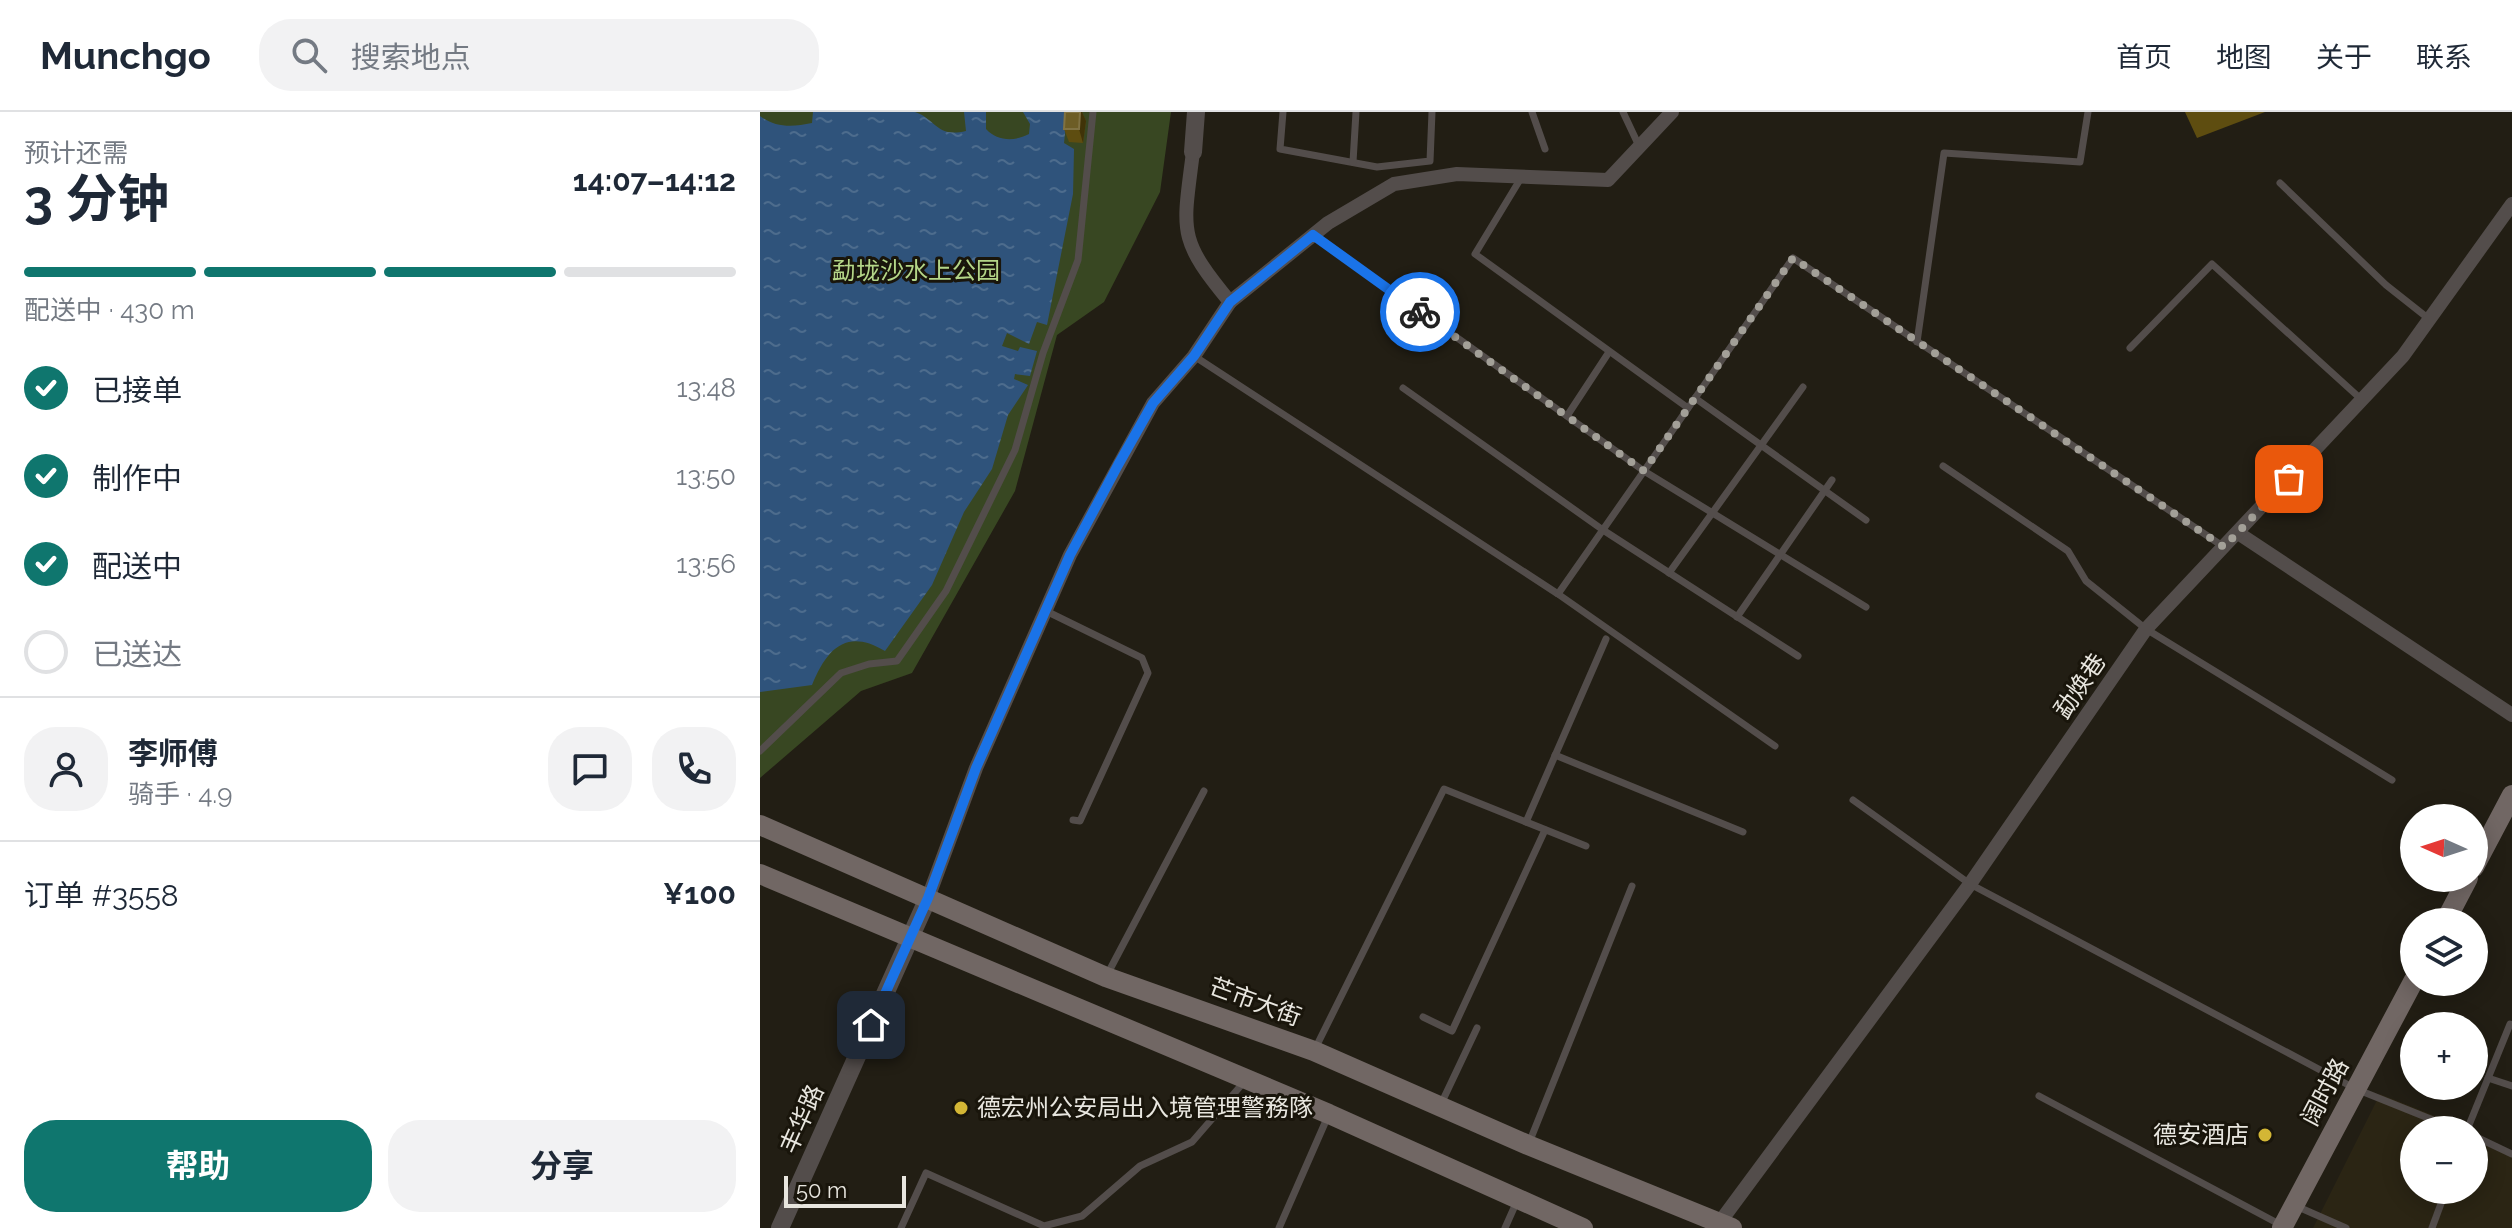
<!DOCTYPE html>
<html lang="zh">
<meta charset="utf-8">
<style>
:root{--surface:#fff;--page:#f2f2f3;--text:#1f2937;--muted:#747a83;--line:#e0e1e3;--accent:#0f766e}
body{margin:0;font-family:Raleway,"Noto Sans SC",sans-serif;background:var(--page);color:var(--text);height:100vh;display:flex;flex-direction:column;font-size:30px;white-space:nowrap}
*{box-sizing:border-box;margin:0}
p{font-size:26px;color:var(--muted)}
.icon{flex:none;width:44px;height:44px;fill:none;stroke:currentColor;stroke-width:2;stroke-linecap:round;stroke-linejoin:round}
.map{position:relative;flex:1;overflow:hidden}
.side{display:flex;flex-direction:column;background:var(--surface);width:760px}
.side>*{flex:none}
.needle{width:52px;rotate:273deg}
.controls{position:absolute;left:1640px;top:692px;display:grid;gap:16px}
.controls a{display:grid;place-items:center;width:88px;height:88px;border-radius:50%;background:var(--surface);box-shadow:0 4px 20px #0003;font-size:40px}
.scale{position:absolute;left:24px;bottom:20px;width:122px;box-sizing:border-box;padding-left:8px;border:4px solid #e8e6df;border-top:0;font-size:22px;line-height:28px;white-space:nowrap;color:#e8e6df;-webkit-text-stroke:6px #19150b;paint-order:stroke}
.pin{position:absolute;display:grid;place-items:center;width:68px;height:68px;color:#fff;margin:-34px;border-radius:16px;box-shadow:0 4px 12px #0006}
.courier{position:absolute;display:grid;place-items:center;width:80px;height:80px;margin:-40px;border:6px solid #1a73e8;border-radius:50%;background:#fff;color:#222;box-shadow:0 2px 10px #0007}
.head em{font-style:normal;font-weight:700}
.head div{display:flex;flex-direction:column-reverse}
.head{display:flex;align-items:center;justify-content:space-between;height:136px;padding:0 24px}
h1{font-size:52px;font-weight:700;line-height:60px}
.bar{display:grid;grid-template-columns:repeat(4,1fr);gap:12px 8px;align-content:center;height:96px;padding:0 24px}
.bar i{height:10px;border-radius:6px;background:var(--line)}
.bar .on{background:var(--accent)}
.bar p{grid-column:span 4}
.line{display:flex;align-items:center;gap:20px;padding:0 24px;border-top:2px solid var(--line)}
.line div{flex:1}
.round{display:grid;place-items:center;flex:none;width:84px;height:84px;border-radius:32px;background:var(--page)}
ol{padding:0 24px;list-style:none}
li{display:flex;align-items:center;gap:24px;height:88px}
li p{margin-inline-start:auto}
li .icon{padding:8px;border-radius:50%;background:var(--accent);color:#fff;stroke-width:4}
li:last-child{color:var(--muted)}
li i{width:44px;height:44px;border:4px solid var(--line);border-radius:50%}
.action{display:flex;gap:16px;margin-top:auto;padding:16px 24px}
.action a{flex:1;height:92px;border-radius:32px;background:var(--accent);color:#fff;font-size:32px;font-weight:700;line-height:92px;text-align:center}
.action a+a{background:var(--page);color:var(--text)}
header{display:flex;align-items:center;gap:48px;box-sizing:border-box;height:112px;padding:0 40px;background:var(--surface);border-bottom:2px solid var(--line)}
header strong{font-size:38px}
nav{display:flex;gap:44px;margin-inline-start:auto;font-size:28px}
.search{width:560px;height:72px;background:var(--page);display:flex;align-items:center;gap:20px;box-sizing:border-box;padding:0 28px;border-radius:32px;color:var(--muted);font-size:30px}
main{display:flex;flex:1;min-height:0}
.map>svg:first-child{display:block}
</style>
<header>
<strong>Munchgo</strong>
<div class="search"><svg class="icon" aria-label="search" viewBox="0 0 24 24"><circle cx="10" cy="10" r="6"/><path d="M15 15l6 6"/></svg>搜索地点</div>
<nav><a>首页</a><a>地图</a><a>关于</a><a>联系</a></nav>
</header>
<main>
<section class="side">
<div class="head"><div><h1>3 分钟</h1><p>预计还需</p></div><em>14:07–14:12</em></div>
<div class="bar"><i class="on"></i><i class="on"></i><i class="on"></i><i></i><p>配送中 · 430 m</p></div>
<ol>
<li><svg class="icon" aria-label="check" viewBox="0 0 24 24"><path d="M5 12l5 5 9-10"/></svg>已接单<p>13:48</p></li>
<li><svg class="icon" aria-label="check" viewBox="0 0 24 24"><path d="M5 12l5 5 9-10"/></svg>制作中<p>13:50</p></li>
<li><svg class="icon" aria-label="check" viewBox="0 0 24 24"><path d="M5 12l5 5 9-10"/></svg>配送中<p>13:56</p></li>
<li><i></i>已送达</li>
</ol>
<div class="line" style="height:144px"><a class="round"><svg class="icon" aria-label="person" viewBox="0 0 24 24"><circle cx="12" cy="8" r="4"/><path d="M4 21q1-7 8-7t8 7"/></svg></a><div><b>李师傅</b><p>骑手 · 4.9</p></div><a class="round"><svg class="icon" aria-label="chat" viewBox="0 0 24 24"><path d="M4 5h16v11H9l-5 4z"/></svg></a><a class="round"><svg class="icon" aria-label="phone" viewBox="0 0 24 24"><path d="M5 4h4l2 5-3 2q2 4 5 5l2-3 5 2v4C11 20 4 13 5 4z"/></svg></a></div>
<div class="line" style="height:104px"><div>订单 #3558</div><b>¥100</b></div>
<div class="action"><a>帮助</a><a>分享</a></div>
</section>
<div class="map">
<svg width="1752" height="1116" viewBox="0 0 1752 1116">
<defs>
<pattern id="water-ripples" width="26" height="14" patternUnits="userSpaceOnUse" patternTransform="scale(2)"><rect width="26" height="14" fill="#2f537b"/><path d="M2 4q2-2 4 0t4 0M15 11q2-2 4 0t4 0" fill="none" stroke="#4d6c8d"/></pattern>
</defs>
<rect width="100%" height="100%" fill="#221e14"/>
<path fill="#2b2514" d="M1620,982l78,31 -2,5h-42v60h60v-48l7,-1 31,15v72h-199z"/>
<path fill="#384722" d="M0,0h411l-11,80 -56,110 -47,33 -42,156 -103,182 -51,18 -101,87z"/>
<path fill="url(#water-ripples)" d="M53,0c19,0 88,0 102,0 21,7 21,26 51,19l-2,-19h22v17c11,12 28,13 43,5l1,-10 -7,-12h56l-12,3 -3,28 10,6 -1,45 -26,131 -10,-3 -8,22 -22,-11 -5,13 16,5 2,-4 17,4 -7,25 -15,-2 -1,5 14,6 -20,30 -16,54 -28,43 -32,73 -47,66c-38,-23 -58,-3 -73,34l-52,7v-576c16,12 33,11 52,7z"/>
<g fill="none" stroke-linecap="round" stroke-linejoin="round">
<g stroke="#534d4b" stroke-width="7">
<path d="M523,0l-3,37 97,18 53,-6 2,-49"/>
<path d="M772,0l13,37"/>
<path d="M863,0l16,34"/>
<path d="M593,50l3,-50"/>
<path d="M761,66l-46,76 213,154"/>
<path d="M1520,71l106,102 43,34"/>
<path d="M553,123l331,236 222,136"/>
<path d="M1157,230l27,-189 136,9 8,-50"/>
<path d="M1370,236l82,-84 150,136"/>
<path d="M434,244l364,238 217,152"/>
<path d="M643,276l200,142 195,126"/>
<path d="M935,286l171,122"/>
<path d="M807,304l42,-64"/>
<path d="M1183,354l125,85 18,30 60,48 246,151"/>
<path d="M909,461l134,-186"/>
<path d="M798,482l235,-336 431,289"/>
<path d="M286,499l96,47 6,15 -68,148 -7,-1"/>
<path d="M977,505l95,-137"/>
<path d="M0,639l81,-78 28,-9 28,-3 49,-70 69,-141 28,-97 35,-93 15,-148"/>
<path d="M795,643l188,77"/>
<path d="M1093,688l117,84 386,205 102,41"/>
<path d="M766,710l80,-183"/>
<path d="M347,863l97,-184"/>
<path d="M663,905l29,14 93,-201"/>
<path d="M555,937l129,-260 142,57"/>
<path d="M1728,966l24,8"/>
<path d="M1279,984l242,129"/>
<path d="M681,992l36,-76"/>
<path d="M1707,1018l43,-106"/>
<path d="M1714,1024l38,18"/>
<path d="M769,1031l103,-257"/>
<path d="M1536,1094l50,22"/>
<path d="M141,1116l25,-55 118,53 38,-10 58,-50 52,-24 52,-60"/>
<path d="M519,1116l49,-112"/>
<path d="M745,1116l12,-27"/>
<path d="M1672,1116l14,-38"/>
</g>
<g stroke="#534d4b" stroke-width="14">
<path d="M470,190l98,-79 66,-39 63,-10 151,6 64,-68"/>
<path d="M1478,421l274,182"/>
<path d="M168,786l48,-130 94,-213 83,-152 41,-47 36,-54c-53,-64 -47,-70 -37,-150"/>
<path d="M960,1110l250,-338 176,-255 257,-273 109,-152"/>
</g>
<g stroke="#534d4b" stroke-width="18">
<path d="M433,40l3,-40"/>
<path d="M20,1116l148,-330"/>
</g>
<g stroke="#716764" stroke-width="20">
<path d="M0,713l346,152 208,74 214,94 204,83"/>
<path d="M1714,755l38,-72"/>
<path d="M0,762l569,240 254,114"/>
<path d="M1685,810l23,-44"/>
<path d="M1522,1116l132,-248"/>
</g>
</g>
<g fill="#5e4d10">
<path d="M305,0h17l4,9 -3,22 -14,-1 -5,-13z"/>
<path d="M1425,0h80l-68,26z"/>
</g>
<path fill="#403308" d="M320,0h2l4,9 -3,22 -4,-14z"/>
<path fill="#6d5d26" stroke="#807243" stroke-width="2" d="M305,0h15l-1,17h-15z"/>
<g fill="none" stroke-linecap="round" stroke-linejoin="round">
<path stroke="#a3a098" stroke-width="8" stroke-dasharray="0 14.4" d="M660,200l224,159 149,-213 431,289 65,-68"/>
<path stroke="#1a73e8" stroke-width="10" d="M111,913l57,-127 48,-130 94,-213 48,-90 35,-62 41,-47 36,-54 83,-67 107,77"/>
</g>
<g fill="#d3b635" stroke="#19150b" stroke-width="3">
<circle cx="201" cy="996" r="8"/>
<circle cx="1505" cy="1023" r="8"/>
</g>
<g text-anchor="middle" stroke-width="6" stroke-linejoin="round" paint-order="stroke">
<g font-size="24" fill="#b4d688" stroke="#19150b">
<text x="156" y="167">勐垅沙水上公园</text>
</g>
<g font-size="24" fill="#e8e6df" stroke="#19150b">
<text transform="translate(1320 574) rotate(-56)" y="8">勐焕巷</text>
<text transform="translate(495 890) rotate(20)" y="8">芒市大街</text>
<text transform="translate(1565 980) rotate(-62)" y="8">阔时路</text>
<text transform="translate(42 1007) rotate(-66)" y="8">丰华路</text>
</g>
<g font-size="24" fill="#e8e6df" stroke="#19150b" text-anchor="start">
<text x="217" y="1004">德宏州公安局出入境管理警務隊</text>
<text x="1489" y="1031" text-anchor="end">德安酒店</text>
</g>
</g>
</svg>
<div class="controls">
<a><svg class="needle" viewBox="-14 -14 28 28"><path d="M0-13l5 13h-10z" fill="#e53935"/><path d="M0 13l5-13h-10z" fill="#747a83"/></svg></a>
<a><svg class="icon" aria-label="layers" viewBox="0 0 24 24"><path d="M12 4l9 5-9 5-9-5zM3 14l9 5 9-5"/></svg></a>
<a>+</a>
<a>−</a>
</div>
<div class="scale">50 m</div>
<div class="pin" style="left:1529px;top:367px;background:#ea580c"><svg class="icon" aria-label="bag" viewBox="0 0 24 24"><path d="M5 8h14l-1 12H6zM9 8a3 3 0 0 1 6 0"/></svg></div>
<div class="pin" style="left:111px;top:913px;background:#1f2937"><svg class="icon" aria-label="home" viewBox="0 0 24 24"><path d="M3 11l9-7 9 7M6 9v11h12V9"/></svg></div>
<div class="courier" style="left:660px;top:200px"><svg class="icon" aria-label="bike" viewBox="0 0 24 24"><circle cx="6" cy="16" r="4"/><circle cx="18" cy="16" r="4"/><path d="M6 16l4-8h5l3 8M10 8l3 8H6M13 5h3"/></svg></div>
</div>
</main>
